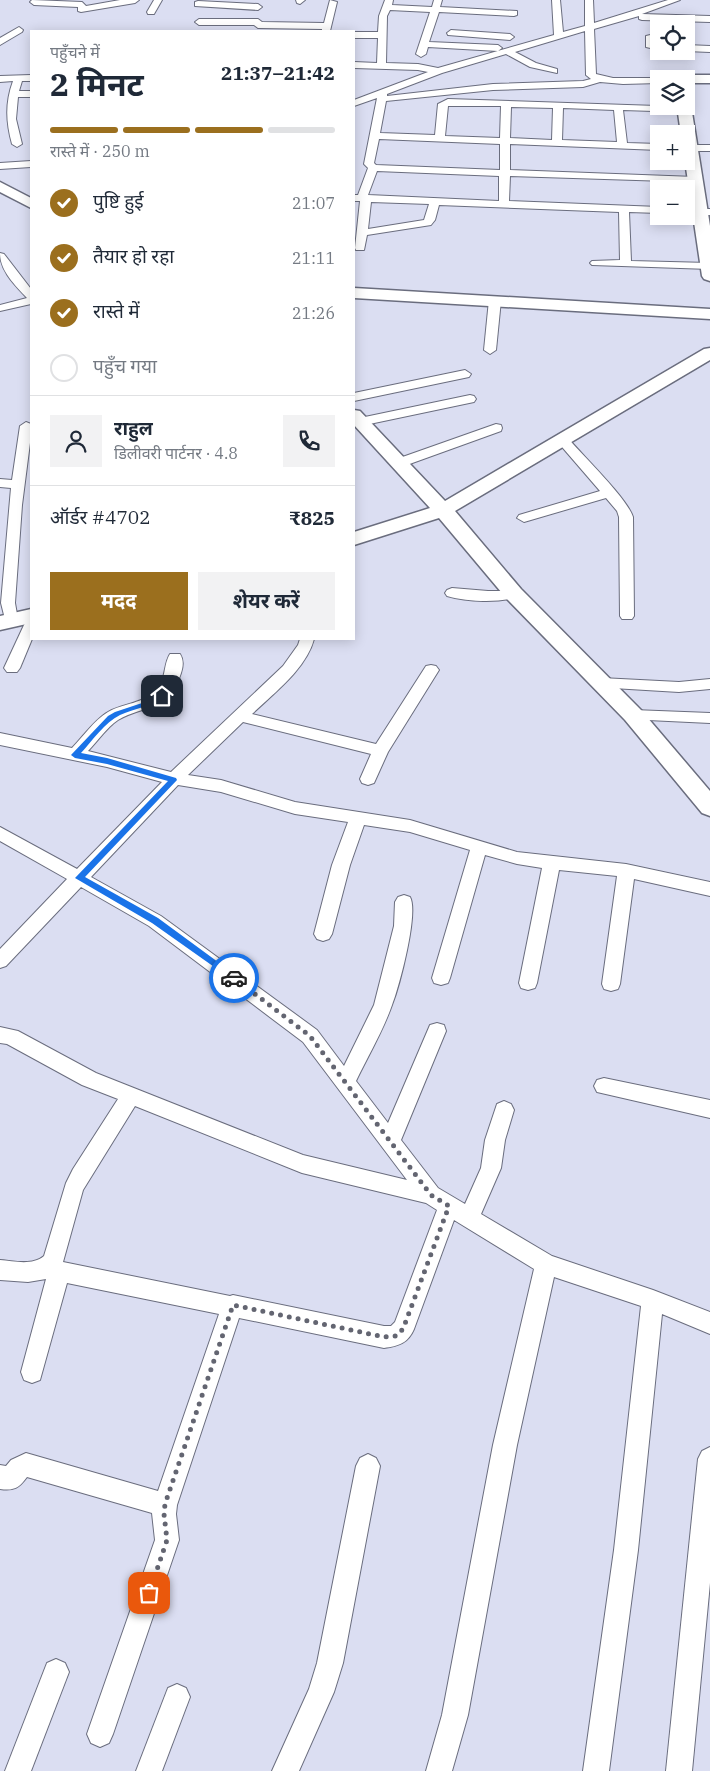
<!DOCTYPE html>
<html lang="hi">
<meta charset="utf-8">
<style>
:root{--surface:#fff;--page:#f2f2f3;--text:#1f2937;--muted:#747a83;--line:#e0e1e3;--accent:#9b6f1e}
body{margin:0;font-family:"IBM Plex Serif","Noto Sans Devanagari",serif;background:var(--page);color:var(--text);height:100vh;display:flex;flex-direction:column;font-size:19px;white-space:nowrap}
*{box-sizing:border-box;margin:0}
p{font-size:16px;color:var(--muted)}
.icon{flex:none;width:28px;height:28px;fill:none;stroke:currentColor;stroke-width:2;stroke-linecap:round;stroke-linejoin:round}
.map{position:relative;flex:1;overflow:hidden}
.details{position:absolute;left:30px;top:30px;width:325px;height:610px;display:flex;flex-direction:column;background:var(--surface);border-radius:0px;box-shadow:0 2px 12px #0003}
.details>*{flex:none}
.buttons{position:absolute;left:650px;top:15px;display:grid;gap:10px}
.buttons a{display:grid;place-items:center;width:45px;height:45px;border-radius:0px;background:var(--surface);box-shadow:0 2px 12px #0003;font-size:25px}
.pin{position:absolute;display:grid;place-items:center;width:42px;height:42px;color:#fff;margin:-21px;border-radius:10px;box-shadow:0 2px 8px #0006}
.courier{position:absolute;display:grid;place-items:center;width:50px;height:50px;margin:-25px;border:4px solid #1a73e8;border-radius:50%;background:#fff;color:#222;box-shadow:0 1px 6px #0007}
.overview em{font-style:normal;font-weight:700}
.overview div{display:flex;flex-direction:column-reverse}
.overview{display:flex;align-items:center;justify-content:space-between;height:85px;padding:0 20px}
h1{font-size:32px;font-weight:700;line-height:38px}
.bar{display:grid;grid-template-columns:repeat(4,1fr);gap:8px 5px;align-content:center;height:60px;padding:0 20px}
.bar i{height:6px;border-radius:4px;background:var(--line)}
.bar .active{background:var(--accent)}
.bar p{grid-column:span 4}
.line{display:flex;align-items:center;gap:12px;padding:0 20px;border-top:1px solid var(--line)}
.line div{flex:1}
.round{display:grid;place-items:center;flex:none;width:52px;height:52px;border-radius:0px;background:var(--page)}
ol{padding:0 20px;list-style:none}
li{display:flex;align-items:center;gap:15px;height:55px}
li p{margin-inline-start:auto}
li .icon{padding:5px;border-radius:50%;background:var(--accent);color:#fff;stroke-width:4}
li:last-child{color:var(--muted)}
li i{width:28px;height:28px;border:2px solid var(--line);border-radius:50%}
.action{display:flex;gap:10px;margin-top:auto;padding:10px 20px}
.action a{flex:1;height:58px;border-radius:0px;background:var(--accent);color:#fff;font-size:20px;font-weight:700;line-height:58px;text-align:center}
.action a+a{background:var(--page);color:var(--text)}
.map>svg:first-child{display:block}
</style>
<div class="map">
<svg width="710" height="1771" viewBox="0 0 710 1771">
<rect width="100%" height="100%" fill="#dbdef2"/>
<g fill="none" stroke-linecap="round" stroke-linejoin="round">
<defs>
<g id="street">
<path d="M32,0l50,2 4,4 34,-6h19l-4,3 -54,9 -3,-1v-4l-44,-2 -4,-3z"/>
<path d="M154,0h8l-8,14h-6l-1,-2z"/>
<path d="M296,0h9l-5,4 -3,-1z"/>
<path d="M330,0l7,2 -7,29h-8v-2l-64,-1 -4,-3h-55l-4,-3 4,-3h59l4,3 62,1z"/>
<path d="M385,0h8l-1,5 40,2 2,-7h8l-2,7 77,4v4l-3,1 -75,-4 -10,30 69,3 4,3 -4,3 -70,-4 -2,7 -5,3 -5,-3 14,-42 -40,-2 -3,6 -1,47 32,1 20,4 116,-33 -2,-35h8l3,32 22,-6v-26h8l1,23 74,-23h12l-38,14 68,2v6l-68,-2 -3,-1v-3l-45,13 2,45 17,4h49l-3,1v4l-36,1 -23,-2 -17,5 -90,3 -107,11 -6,32 55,2 3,-31 10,-5 239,8 2,2 -5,3 -61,-2 4,33 32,1v6l-149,-6v26l185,7 4,1 1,2 -1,2 -189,-6 -1,25 150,6v6l-30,-1 2,49 78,2 1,6 -118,-4 -2,-2 2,-2 28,-1 -1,-48 -180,-7 -4,15 -4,5 -64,10 -3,15h-8l-1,-2 5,-47h-6v-6h4l10,-27 -4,-4 13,-66 -23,8v-6l74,-28 -10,-2 -64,-2v-6l23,1 1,-25h-24v-6h24l1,-16zM585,31l1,44 5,4 -8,2 -90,3 -106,12v-2l55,-21 64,-19 24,13 27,6v-4l-21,-6 -21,-11zM448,106h53l-1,32 -55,-2zM511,107l42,1 -1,32 -42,-2zM563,108l51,2 3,32 -55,-2zM379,139l121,5v26l-124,-5 -2,-2zM377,171l122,5v25l-131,-6zM371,202l58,2 -5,16 -56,9z"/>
<path d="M198,1l60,3 4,3 -4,3 -63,-4v-4z"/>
<path d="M19,27l4,3 -1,2 -22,13v-7z"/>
<path d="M451,30l59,4 4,3 -4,3 -62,-5 -1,-2z"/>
<path d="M659,33v6l-6,1v3l6,1v6l-13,-3v-11z"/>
<path d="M686,45l24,1v6l-24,-1z"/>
<path d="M31,75v6h-9l-3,10h12v6h-13l-2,22 6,25 -5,3 -5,-3c-6,-22 -7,-41 1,-63l-13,1v-6z"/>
<rect x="686" y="145" width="24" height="6"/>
<path d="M31,161v6l-31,2v-6z"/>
<rect x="686" y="209" width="24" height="6"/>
<path d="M0,253l4,1 27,35v15l-31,7v-6l27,-7c-12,-13 -27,-27 -27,-45z"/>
<path d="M495,297l6,3 -5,50 -6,4 -6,-4 5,-50z"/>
<path d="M465,370l6,4 -2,3 -115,24v-8z"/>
<path d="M470,395l4,1 2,3 -2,3 -114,24 -6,-4 6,-4z"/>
<path d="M26,422l5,2v11l-9,70 -7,98 3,17 -2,3h-10l-5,-20 10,-115 -11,-1v-8l12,1 8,-54z"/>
<path d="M496,424l5,1 1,3 -1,3 -97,35 -5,1 -7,-4 2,-3z"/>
<path d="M562,436l5,1c15,18 60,61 66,80l1,99 -2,3h-10l-2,-3 -1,-99 -2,-6 -11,-13 -82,24 -7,-4 2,-3 81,-24 -44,-51z"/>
<path d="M452,588l36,3h31l2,3 -2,3c-21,6 -51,5 -72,-1l-2,-3 2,-3z"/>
<path d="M31,620l1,19 -12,29 -3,4h-10l-3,-4 20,-43 2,-3z"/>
<path d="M300,639h14c-8,30 -40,54 -62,75l124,30 50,-78 5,-1 5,1 3,4 -51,82 -14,31 -6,2 -6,-2 -2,-4 11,-25 -128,-32 -55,53 33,5 74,22 115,18 107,32 109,12 84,18v14l-76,-17 -14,105 -2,5 -7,2 -7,-2 -2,-5 15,-108 -58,-6 -22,113 -2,5 -7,2 -7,-2 -2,-5 23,-115 -25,-4 -32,-9 -35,123 -2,5 -7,2 -7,-2 -2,-5 38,-128 -60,-18 -46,-7 -14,40 -18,69 -3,5 -6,2 -6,-2 -3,-5 18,-69 16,-43 -53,-8 -74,-22 -43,-7 -87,92 70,39 156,114 27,36 30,-61 20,-79 1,-24 3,-5 6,-2 6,2c9,16 -11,90 -18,108 -9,26 -24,51 -36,76l32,42 42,-98 7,-2 7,2 2,6 -45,109 37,48 27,16 16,-36 4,-28 12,-36 7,-3 7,3 3,6 -9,30 -4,28 -20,46 71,42 101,34 57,22v22l-48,-20 -24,236 -29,221h-26l31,-221 27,-244 -87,-29 -37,168 -49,270 -16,56h-26l16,-56 51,-270 41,-176 -80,-49 -40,109c-6,14 -15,17 -30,19l-145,-30 -62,187 -1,9 3,26 -66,194 -4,9 -9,4 -9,-4 -4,-9 68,-194 -3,-27 -125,-36c-8,11 -13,14 -27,12v-24l6,1 5,-6 15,-7 132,38 61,-177 -152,-31 -27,97 -8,3 -8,-3 -3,-8 25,-93 -18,3 -28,-2v-20c14,1 32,6 44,-4l22,-73 7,-14 45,-70 -36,-14 -75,-41 -7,-1v-16l18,4 78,42 207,82 104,25 -104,-138 -154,-116 -68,-39 -75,79 -6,2v-19l67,-70 -67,-38v-14l77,42 85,-87 -55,-15 -107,-22v-12l72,15c11,-11 22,-28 36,-36 15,-9 36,-8 48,-22 11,-12 7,-25 14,-36h10c4,6 3,13 1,19 -12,40 -36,31 -63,47 -11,7 -21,22 -30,31l83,21 112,-106 15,-21zM135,1106l167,67 124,30 11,7 -42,112 -4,4h-7l-151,-31 -3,1 -167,-34 20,-72z"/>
<path d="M601,678l78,4 31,-3v10l-31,3 -83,-5 -3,-4 3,-4z"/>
<path d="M633,710l77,3v10l-83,-4 -2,-4 2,-4z"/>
<path d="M604,1078l106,22v18l-113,-26 -3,-6 3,-6z"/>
<path d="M710,1447v136l-18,188h-26l32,-312 4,-8z"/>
<path d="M368,1454l8,4 4,8 -37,197 -9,29 -35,79h-27l37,-82 8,-26 39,-197 4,-8z"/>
<path d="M56,1659l9,4 4,9 -38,99h-26l42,-108z"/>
<path d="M177,1684l9,4 4,9 -28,74h-26l32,-83z"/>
</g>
<g id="secondary">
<path d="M684,75h26v8h-24v-4h-8z"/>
<path d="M686,102l5,4 19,120v55l-6,-2 -2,-3 -17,-115 1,-27h-5l-4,-28h9z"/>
<path d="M0,182l31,16v10l-31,-16z"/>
<path d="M354,288l356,21v10l-356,-21z"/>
<path d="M710,348v12l-255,151 66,78 120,121 69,81v25l-8,-3 -77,-93 -118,-121 -68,-81 -85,27v-13l76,-24 -76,-83v-15l6,1 85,90 259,-152z"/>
<path d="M31,609v14l-31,7v-14z"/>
</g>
</defs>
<use href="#street" stroke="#6a6d7e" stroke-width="2"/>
<use href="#secondary" stroke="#6a6d7e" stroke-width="3"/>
<use href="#street" fill="#fff" fill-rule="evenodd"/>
<use href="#secondary" fill="#fff" fill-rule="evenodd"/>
</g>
<path fill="#1a73e8" d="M162,693l3,3 -1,2c-14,9 -29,10 -44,17 -15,7 -28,26 -39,38l26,5 69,20 1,2 -92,97 73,41 79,58v4l-3,1 -82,-58 -77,-45 93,-97 -61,-17 -32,-6 -4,-3 37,-39 7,-4 33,-11z"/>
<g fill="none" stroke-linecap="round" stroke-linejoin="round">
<path stroke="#636571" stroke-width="5" stroke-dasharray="0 9" d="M149,1593l18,-53 -3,-26 1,-10 68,-199 151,32 12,-1 7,-7 46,-123 -18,-11 -121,-159 -76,-58"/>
</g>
</svg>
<div class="buttons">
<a><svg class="icon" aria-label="locate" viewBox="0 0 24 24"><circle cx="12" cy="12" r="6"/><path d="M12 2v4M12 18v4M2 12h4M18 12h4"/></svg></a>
<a><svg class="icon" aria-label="layers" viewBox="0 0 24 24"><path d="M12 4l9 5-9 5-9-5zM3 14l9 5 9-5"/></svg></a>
<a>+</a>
<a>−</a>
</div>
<div class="pin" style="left:149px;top:1593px;background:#ea580c"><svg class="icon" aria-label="bag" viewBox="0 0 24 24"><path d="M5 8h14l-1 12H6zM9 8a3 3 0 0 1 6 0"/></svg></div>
<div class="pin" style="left:162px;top:696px;background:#1f2937"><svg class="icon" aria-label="home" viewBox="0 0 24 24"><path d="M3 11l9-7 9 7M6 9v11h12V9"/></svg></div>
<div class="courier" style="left:234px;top:978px"><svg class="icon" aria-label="car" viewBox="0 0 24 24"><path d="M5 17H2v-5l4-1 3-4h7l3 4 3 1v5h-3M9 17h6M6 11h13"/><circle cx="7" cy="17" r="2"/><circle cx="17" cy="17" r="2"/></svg></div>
<section class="details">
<div class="overview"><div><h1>2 मिनट</h1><p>पहुँचने में</p></div><em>21:37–21:42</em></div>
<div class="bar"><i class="active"></i><i class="active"></i><i class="active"></i><i></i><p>रास्ते में · 250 m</p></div>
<ol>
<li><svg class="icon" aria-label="check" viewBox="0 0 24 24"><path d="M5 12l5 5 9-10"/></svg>पुष्टि हुई<p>21:07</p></li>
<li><svg class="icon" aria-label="check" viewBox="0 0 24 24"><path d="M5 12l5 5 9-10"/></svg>तैयार हो रहा<p>21:11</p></li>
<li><svg class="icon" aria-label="check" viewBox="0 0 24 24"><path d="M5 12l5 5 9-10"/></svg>रास्ते में<p>21:26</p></li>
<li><i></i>पहुँच गया</li>
</ol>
<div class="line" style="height:90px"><a class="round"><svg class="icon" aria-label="person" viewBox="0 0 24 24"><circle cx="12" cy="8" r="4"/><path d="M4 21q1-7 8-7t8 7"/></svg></a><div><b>राहुल</b><p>डिलीवरी पार्टनर · 4.8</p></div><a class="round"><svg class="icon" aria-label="phone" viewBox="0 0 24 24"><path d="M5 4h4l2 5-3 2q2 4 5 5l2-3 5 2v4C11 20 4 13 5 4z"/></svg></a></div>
<div class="line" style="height:65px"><div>ऑर्डर #4702</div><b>₹825</b></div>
<div class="action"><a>मदद</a><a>शेयर करें</a></div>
</section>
</div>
